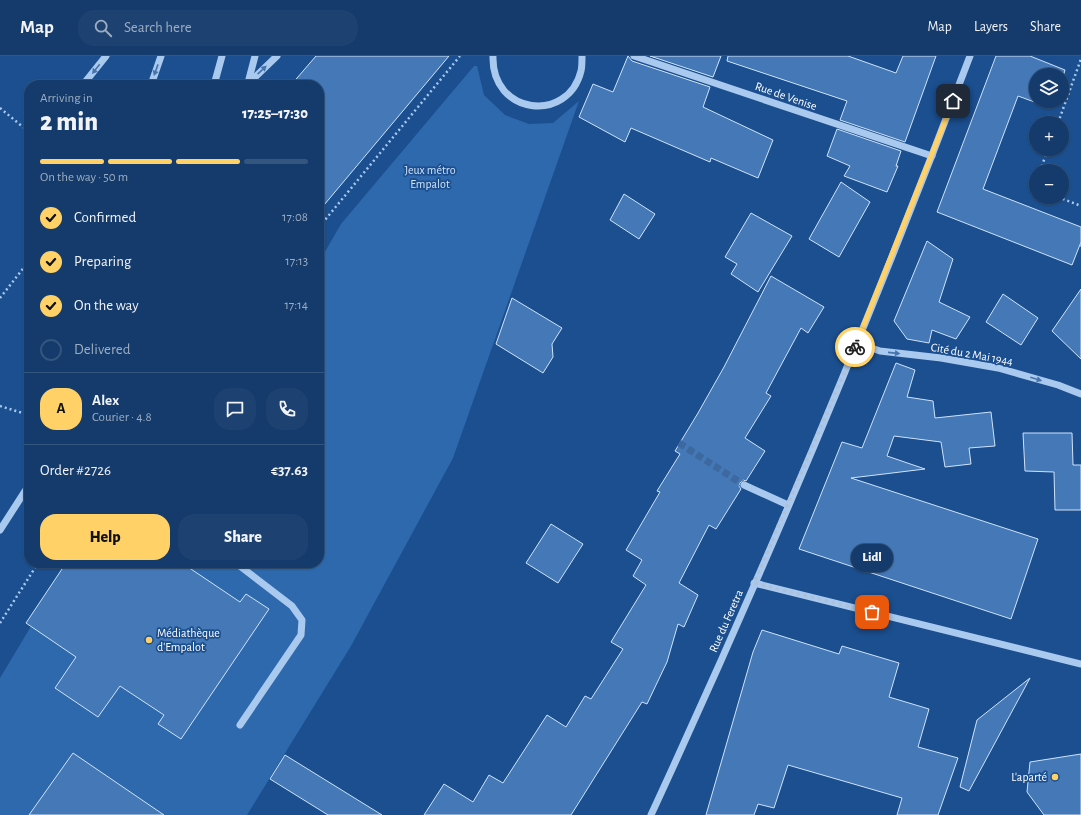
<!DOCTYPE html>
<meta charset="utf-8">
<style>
:root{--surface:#143b6b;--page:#1d4271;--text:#f1f3f6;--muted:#9dadc1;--line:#33557e;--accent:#ffd166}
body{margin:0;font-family:"Alegreya Sans",sans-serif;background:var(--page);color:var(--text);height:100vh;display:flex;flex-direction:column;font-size:15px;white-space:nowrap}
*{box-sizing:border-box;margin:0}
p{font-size:13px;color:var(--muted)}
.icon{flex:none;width:22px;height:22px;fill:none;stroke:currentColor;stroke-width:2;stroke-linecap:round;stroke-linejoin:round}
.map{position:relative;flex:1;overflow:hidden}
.sheet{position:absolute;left:24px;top:24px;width:300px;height:488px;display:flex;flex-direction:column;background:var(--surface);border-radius:16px;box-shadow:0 1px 3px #0004,0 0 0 1px var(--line)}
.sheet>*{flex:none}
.tools{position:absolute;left:1029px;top:12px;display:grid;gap:8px}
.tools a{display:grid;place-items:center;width:40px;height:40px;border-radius:50%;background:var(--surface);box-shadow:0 1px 3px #0004,0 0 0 1px var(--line);font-size:20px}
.pin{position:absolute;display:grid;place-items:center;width:34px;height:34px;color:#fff;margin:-17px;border-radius:8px;box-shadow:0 2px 6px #0006}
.courier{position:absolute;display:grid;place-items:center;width:40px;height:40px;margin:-20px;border:3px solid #ffd166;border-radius:50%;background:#fff;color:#222;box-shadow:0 1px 5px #0007}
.bubble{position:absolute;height:28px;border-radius:14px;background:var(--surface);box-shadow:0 1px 3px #0004,0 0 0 1px var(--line);font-size:13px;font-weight:800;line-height:28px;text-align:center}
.summary em{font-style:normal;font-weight:800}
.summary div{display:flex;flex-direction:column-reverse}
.summary{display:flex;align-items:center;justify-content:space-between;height:68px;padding:0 16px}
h1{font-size:26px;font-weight:800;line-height:30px}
.bar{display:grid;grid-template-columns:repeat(4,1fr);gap:6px 4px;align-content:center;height:48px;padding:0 16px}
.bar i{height:5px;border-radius:3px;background:var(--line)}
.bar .active{background:var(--accent)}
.bar p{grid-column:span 4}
.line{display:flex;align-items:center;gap:10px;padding:0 16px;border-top:1px solid var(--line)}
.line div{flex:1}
.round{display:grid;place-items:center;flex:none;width:42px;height:42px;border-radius:16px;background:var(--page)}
ol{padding:0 16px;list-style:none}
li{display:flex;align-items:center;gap:12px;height:44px}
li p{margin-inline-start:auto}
li .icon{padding:4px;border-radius:50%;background:var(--accent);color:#111;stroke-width:4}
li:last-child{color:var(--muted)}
li i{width:22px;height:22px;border:2px solid var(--line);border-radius:50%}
.cta{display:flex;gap:8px;margin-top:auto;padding:8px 16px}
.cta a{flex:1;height:46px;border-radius:16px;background:var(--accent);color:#111;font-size:16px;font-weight:800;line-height:46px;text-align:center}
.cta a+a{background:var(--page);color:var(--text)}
header{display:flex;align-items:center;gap:24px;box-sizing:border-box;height:56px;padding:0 20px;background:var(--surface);border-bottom:1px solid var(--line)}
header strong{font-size:19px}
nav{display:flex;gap:22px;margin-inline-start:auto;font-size:14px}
.search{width:280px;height:36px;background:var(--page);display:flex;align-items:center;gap:10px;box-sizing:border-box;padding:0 14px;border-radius:16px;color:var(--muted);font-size:15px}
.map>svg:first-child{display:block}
</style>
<header>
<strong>Map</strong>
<div class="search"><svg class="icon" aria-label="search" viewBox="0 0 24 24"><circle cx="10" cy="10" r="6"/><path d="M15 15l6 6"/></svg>Search here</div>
<nav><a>Map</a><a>Layers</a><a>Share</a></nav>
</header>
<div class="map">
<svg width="1081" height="759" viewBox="0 0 1081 759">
<rect width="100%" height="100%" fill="#1b4f8f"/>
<path fill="#2e69ad" d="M474,10h3l7,29 21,20 24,9 24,-1 26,-22 -126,357 -102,188 -104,169h-247v-137l69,-115h250v-308l3,2 19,-33z"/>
<g fill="#4478b7" stroke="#cfe3fa">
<path d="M316,0h133l-130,155v-126h-28z"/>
<path d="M628,0l4,5 78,26 -7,20 70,33 -15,38 -47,-20 -1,4 -79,-34 -6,14 -46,-25 14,-33 20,8z"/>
<path d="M650,0h71l-8,21z"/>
<path d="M728,0h120l48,17 7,-17h33l-31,86 -65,-22 7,-19 -120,-40z"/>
<path d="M996,0h34l35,14 -3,10v-5h-26v26h18l-3,7 -33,-12 -35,93 98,38v15l-9,23 -135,-53z"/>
<path d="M837,73l64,22 -5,15h2l-11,26 -43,-16 6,-10 -23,-10z"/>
<path d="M841,126l29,20 -31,55 -30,-18z"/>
<path d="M624,138l31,20 -16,25 -29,-19z"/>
<path d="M751,157l41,23 -34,56 -27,-18 6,-10 -12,-7z"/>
<path d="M927,185l26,18 -14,43 31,15 -14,22 -24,-9 -3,13 -22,-4 -13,-18z"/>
<path d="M771,220l53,31 -16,26 -7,-5 -35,65 5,3 -26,42 20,13 -19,30 -3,-1 -3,3 -1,3 2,3 -25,40 -7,-4 -30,58 19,12 -14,32 -6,-3 -11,38 -20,42 -5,-2 -71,113h-147l20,-31 29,18 16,-27 14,8 44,-68 19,12 19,-31 6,3 32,-50 -12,-7 35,-57 -13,-9 9,-16 -16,-10 34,-58 -3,-1 23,-37 -5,-3 23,-38 26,-46z"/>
<path d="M1081,233v70l-29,-28z"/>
<path d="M1003,238l35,24 -17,27 -35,-23z"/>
<path d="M512,242l50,30 -10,16 1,13 -10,16 -47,-29z"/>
<path d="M896,307l19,7 -8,27 26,4 2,17 56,-6 4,34 -26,2 2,16 -26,3 -4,-25 -47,-6 -7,20 38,13 -74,9 187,61 -27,80 -212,-70 43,-107 20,6z"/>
<path d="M1023,377h49l1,32h8v45h-26l-1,-38 -29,-1z"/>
<path d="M551,468l32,20 -25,39 -32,-20z"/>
<path d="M66,507h116l58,39 6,-8 23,15 -88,130 -23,-15 6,-9 -44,-29 -22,31 -43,-29 21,-31 -50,-34z"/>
<path d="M762,574l77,24 3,-8 57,17 -10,34 40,12 -11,38 40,11 -20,57h-41l5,-17 -114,-33 -14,43 -16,-4 -4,11h-48l47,-163z"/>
<path d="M1030,622l-61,113 -9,-4 17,-67z"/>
<path d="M73,697l91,62h-135z"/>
<path d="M1081,698v61h-37l-17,-23 3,-30z"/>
<path d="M285,699l97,60h-54l-58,-36z"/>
</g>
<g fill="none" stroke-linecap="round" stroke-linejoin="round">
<path stroke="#3d69a0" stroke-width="7" stroke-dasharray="7 3.5" stroke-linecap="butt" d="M679,387l65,42"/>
<g stroke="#a9c9ee" stroke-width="2.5" stroke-dasharray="2 3" stroke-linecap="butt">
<path d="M0,52l29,24"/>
<path d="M1058,67l23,-64"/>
<path d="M1040,115l8,-22"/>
<path d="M1036,125l-2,7h2"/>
<path d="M1058,141l23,9"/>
<path d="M319,169l1,1 140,-170"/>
<path d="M1080,189l1,1"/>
<path d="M0,242l29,-37"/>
<path d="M0,350l29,9"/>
<path d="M0,567l38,-60"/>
</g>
<g stroke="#a9c9ee" stroke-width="7">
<path d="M493,0c-2,59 75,68 88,15 1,-4 1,-10 1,-15"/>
<path d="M634,0l298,100"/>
<path d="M248,27l7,-27"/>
<path d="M87,29l-1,-4 20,-25"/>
<path d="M151,29l10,-29"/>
<path d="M214,29l8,-29"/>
<path d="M247,29l30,-29"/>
<path d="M857,287l23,8 61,7 57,10 60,17 23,9"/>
<path d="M744,429l44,20"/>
<path d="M0,474l29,-45"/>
<path d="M236,507l56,43 10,14 -1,15 -61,90"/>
<path d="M754,527l327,81"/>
<path d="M651,759c115,-249 222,-502 319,-759"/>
</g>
</g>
<defs><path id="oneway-solid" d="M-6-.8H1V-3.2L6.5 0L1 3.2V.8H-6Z"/></defs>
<g fill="#4674ac">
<use href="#oneway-solid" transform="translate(96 13) rotate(128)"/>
<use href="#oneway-solid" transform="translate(156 14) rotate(110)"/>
<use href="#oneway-solid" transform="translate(262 14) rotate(-43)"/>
<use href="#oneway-solid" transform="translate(894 297) rotate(6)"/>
<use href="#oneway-solid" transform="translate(1036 323) rotate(17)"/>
</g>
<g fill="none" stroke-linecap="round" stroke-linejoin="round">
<path stroke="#afc1d8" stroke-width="4" stroke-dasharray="0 7.2" d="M855,291l-101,236 118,29"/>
<path stroke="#ffd166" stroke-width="5" d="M855,291l98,-246"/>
</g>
<g fill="#ffd166" stroke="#1b4f8f" stroke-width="1.5">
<circle cx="149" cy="584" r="4"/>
<circle cx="1055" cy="721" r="4"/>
</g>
<g text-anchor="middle" stroke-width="3.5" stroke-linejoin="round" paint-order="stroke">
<g font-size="12" fill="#fff" stroke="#1b4f8f">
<text transform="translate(786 40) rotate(19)" y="4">Rue de Venise</text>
<text transform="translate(972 298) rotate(10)" y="4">Cité du 2 Mai 1944</text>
<text transform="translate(726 565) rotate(-66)" y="4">Rue du Feretra</text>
</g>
<g font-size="12" fill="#cfe3fa" stroke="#1b4f8f">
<text x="430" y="118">Jeux métro<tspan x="430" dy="14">Empalot</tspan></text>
</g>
<g font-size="12" fill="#fff" stroke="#1b4f8f" text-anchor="start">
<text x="157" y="581">Médiathèque<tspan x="157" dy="14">d'Empalot</tspan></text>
<text x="1047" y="725" text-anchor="end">L'aparté</text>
</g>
</g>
</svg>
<div class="tools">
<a><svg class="icon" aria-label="layers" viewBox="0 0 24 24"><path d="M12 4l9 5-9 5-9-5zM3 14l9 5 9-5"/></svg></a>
<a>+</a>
<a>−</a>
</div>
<div class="pin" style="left:872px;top:556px;background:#ea580c"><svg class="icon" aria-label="bag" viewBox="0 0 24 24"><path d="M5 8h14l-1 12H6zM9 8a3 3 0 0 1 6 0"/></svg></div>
<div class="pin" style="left:953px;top:45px;background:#1f2937"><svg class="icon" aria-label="home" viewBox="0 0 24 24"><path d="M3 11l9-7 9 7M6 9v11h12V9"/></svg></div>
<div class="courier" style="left:855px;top:291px"><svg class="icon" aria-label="bike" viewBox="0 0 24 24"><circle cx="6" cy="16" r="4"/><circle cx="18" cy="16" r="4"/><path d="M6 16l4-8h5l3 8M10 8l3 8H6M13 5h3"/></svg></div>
<div class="bubble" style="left:851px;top:488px;width:42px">Lidl</div>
<section class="sheet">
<div class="summary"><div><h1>2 min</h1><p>Arriving in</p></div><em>17:25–17:30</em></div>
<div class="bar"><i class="active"></i><i class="active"></i><i class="active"></i><i></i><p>On the way · 50 m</p></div>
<ol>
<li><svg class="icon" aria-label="check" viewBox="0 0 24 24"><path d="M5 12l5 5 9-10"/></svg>Confirmed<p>17:08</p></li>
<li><svg class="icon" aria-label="check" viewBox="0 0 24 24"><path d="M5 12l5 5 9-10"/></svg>Preparing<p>17:13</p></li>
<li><svg class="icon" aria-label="check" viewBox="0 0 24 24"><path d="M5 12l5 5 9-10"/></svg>On the way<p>17:14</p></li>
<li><i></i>Delivered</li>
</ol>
<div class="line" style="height:72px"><b class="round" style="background:var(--accent);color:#111">A</b><div><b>Alex</b><p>Courier · 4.8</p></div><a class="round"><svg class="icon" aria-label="chat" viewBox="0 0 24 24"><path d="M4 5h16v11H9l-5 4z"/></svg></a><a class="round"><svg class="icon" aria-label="phone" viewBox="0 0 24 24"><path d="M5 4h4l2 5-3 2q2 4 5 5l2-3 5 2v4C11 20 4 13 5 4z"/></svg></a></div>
<div class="line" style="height:52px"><div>Order #2726</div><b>€37.63</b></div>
<div class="cta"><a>Help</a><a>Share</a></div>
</section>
</div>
